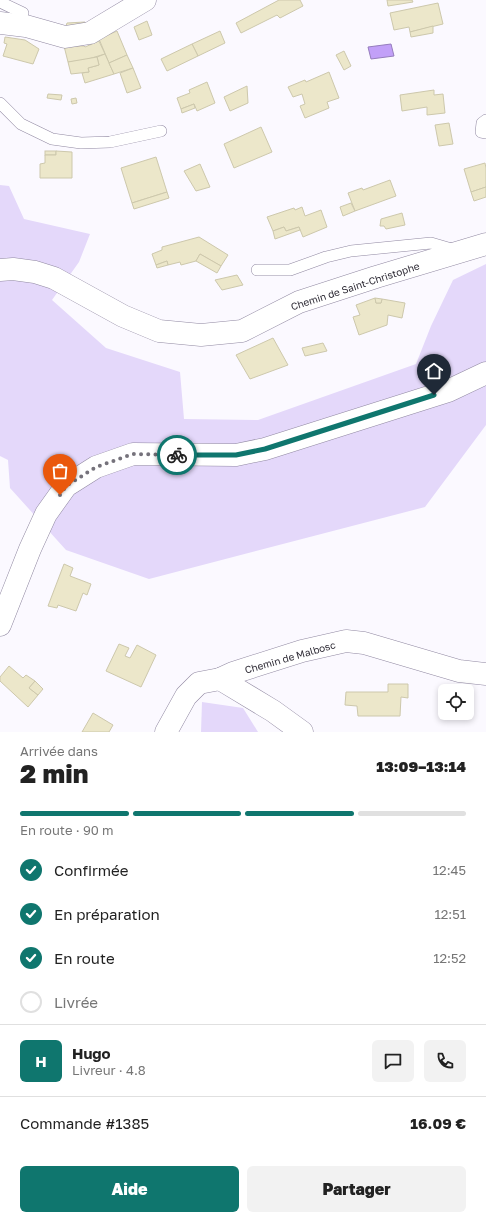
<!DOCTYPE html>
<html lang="fr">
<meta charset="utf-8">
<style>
:root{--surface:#fff;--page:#f2f2f2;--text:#222;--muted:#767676;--line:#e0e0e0;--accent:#0f766e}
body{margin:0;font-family:"Golos Text",sans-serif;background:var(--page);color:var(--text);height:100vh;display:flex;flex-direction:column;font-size:15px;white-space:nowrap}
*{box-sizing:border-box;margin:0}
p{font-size:13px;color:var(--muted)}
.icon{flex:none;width:22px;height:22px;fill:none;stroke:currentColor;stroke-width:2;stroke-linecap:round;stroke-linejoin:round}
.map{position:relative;height:732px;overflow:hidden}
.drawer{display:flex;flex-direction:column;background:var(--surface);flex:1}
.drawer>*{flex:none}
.controls{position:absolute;left:438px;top:684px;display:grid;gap:8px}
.controls a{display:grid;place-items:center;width:36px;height:36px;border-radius:6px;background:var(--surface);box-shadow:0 2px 6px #0003;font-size:20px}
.pin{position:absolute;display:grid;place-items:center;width:34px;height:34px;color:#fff;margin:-41px -17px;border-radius:50% 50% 50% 0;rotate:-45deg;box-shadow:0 0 4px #0007}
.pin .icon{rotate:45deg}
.courier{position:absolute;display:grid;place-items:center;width:40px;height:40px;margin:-20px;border:3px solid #0f766e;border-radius:50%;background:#fff;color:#222;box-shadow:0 1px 5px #0007}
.overview em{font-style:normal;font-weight:800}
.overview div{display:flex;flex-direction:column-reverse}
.overview{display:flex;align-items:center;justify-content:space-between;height:68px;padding:0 20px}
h1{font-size:26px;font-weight:800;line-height:30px}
.bar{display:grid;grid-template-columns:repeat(4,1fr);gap:6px 4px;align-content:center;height:48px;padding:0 20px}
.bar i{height:5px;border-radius:3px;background:var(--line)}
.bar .current{background:var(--accent)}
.bar p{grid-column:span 4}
.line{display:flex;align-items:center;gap:10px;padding:0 20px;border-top:1px solid var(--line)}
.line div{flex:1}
.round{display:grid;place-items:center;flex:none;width:42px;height:42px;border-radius:6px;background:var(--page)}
ol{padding:0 20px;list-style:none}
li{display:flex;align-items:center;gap:12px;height:44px}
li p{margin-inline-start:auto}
li .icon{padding:4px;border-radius:50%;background:var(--accent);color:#fff;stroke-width:4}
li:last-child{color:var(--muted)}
li i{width:22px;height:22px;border:2px solid var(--line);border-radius:50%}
.button{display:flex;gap:8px;margin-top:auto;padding:8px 20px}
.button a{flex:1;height:46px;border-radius:6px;background:var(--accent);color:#fff;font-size:16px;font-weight:800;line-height:46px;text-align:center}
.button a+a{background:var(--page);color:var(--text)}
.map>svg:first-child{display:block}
</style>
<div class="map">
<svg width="486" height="732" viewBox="0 0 486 732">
<rect width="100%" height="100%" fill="#fbf9ff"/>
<g fill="#e4d8fa">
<path d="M0,185l9,1 15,33 66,15 -11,28 -27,38 54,48 74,24 4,47 74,1 158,-56 15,-38 22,-46 33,-16v161l-61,82 -276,72 -83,-29 -56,-62 -2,-28 -8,-4z"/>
<path d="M202,702l41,6 15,24h-57z"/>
</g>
<path fill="#c2a0f8" stroke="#957dbd" d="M391,44l3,12 -23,3 -3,-12z"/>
<g fill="#ece7ca" stroke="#cdc8ac">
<path d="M279,0h21l3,6 -23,12 -3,-3 -36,18 -5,-10z"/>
<path d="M387,0h25l1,2 -25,4z"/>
<path d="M438,3l5,21 -33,8 -1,-5 -15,3 -4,-17z"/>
<path d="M147,21l5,14 -13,5 -5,-13z"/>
<path d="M85,22l1,7 -22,3 3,-9z"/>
<path d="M433,26v7l-22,4 -1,-5z"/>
<path d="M117,31l10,24 -18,8 -10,-24z"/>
<path d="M220,31l5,12 -27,13 -6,-12z"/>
<path d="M5,37l20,3 14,9 -6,15 -30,-8 4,-12 -3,-1z"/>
<path d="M99,41l6,13 -20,6 -17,2 -4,-16h20l1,1z"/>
<path d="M192,44l6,12 -31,15 -6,-12z"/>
<path d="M344,51l7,15 -7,4 -8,-15z"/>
<path d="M105,54l9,20 -29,9 -3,-10 7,-1 -1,-4 11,-3 -2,-8z"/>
<path d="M127,55l6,13 -19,6 -5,-11z"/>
<path d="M97,57l2,8 -11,3 1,4 -18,2 -3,-12z"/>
<path d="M133,68l8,20 -14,5 -7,-20z"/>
<path d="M329,72l10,26 -12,4 2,6 -24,10 -5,-12 5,-2 -3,-10 -9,3 -5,-10 17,-7 1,2z"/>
<path d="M207,82l8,21 -18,8 -3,-7 -13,5 -4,-11 13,-5 -1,-3z"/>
<path d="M247,86l1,17 -18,8 -6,-14z"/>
<path d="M434,90v5l9,-1 2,19 -18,2v-8l-25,4 -2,-16z"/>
<path d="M48,94l14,1 -1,5 -14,-2z"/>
<path d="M76,98l1,5 -5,1 -1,-5z"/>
<path d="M194,104l1,4 -13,5 -1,-4z"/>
<path d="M449,123l4,21 -14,2 -4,-21z"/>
<path d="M261,127l11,25 -38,16 -10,-24z"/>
<rect x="45" y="151" width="11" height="4"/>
<path d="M56,151l16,1v26h-32v-14l5,-1v-8h11z"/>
<path d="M156,157l11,35 -35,11 -11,-35z"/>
<path d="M485,163l1,5v19l-15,5 -7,-23z"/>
<path d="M200,164l10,23 -14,4 -12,-20z"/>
<path d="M390,180l6,16 -41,15 -7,-18 14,-5 1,2z"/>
<path d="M486,187v10l-12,4 -3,-9z"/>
<path d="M167,192l2,6 -35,11 -2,-6z"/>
<path d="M351,203l4,8 -12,5 -3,-9z"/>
<path d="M302,207l3,9 16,-6 6,17 -24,10 -4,-10 -13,4 -2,-4 -11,4 -6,-14 27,-9 1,2z"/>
<path d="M402,213l3,12 -19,4 -2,-3h-4l1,-7z"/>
<path d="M284,227l2,4 13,-4 1,3 -25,9 -2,-8z"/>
<path d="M199,237l29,18 -7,11 -21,-12 -4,7 -15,4 -1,-3 -12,3 -1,-4 -11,4 -4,-11 10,-4v-3z"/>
<path d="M200,254l21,12 -4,7 -21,-12z"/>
<path d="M167,261l1,4 -11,3 -1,-3z"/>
<path d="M237,275l6,10 -21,5 -7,-10z"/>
<path d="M375,298l1,5h5l1,-4 23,4 -3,15 -14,-3 -1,10 -28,10 -6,-18 7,-2 -4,-10z"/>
<path d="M375,298l7,1 -1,4h-5z"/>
<path d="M273,338l15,27 -38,14 -14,-24z"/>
<path d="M323,343l4,8 -22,5 -3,-8z"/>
<path d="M64,564l9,4 -3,8 21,8 -4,11 -4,-2 -7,18 -18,-6 -1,3 -9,-2z"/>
<path d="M119,644l10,4 -4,8 5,2 7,-13 19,10 -15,32 -35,-16z"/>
<path d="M9,666l14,12 3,-3 9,6 -6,7 9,7 -10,12 -28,-26v-4z"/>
<path d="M35,681l8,8 -5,6 -9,-7z"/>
<path d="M388,684h20v14l-7,-1 -1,19h-42l-1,-10 -12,-1 1,-13h42z"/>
<path d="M93,713l20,12 -4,7h-27z"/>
</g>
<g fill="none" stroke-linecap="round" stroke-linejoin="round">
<defs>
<g id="service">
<path d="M0,2l23,11"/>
<path d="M0,103l21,21 31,15 29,4 29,-1 51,-11"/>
<path d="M486,120l-4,3 -1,9 5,1"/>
<path d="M257,270h33l36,-13 25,-6 80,-8 24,7"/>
</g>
<g id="minor">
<path d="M0,23l26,3 39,11 25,-4 55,-33"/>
<path d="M0,270l13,-1 22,3 19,6 69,38 36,15 42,4 41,-4 57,-29 77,-25 110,-33"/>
<path d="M220,679l53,32 29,21"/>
<path d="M166,732l20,-36 13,-13 21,-4 13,-6 69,-22 44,-10 18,2 95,28 27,3"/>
</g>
<path id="primary" d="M0,625l30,-76 16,-35 20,-28 30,-19 37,-13 103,1 29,-6 183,-58 38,-18"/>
</defs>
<use href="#service" stroke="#9189a2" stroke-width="12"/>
<use href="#minor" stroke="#9189a2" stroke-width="23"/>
<use href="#primary" stroke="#9189a2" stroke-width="23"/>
<use href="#service" stroke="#fff" stroke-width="11"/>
<use href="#minor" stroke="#fff" stroke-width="22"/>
<use href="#primary" stroke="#fff" stroke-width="22"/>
</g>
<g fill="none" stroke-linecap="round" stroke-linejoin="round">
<path stroke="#75727b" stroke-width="4" stroke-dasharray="0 7.2" d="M60,495l6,-9 30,-19 37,-13 44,1"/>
<path stroke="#0f766e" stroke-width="5" d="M177,455h59l29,-6 169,-54"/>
</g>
<g text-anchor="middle" stroke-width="3.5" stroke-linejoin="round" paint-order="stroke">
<g font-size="10" fill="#2d2a34" stroke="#fff">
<text transform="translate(355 286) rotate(-18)" y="4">Chemin de Saint-Christophe</text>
<text transform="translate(290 657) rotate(-16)" y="4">Chemin de Malbosc</text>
</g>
</g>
</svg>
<div class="controls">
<a><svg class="icon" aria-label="locate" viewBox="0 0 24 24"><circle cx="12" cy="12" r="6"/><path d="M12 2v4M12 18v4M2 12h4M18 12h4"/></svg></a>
</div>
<div class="pin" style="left:60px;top:495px;background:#ea580c"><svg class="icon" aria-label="bag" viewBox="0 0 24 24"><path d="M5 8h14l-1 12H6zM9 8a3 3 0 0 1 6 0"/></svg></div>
<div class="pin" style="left:434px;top:395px;background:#1f2937"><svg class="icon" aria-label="home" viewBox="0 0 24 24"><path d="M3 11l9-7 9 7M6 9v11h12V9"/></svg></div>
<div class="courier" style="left:177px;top:455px"><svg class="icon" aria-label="bike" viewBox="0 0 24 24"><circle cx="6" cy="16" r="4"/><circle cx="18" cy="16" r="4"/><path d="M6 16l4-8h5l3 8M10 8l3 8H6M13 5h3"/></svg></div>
</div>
<section class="drawer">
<div class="overview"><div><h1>2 min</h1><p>Arrivée dans</p></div><em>13:09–13:14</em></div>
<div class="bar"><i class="current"></i><i class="current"></i><i class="current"></i><i></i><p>En route · 90 m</p></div>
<ol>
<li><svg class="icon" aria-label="check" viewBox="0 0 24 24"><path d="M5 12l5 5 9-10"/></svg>Confirmée<p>12:45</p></li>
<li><svg class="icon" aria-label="check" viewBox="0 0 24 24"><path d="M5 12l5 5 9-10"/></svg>En préparation<p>12:51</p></li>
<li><svg class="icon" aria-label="check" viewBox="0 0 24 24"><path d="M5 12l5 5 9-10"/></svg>En route<p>12:52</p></li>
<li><i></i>Livrée</li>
</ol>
<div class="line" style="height:72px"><b class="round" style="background:var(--accent);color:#fff">H</b><div><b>Hugo</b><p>Livreur · 4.8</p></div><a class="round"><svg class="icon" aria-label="chat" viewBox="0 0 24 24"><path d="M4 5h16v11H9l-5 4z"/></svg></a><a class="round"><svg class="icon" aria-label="phone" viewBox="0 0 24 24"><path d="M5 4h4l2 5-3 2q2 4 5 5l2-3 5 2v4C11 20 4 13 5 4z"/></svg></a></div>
<div class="line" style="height:52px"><div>Commande #1385</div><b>16.09 €</b></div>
<div class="button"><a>Aide</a><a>Partager</a></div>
</section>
